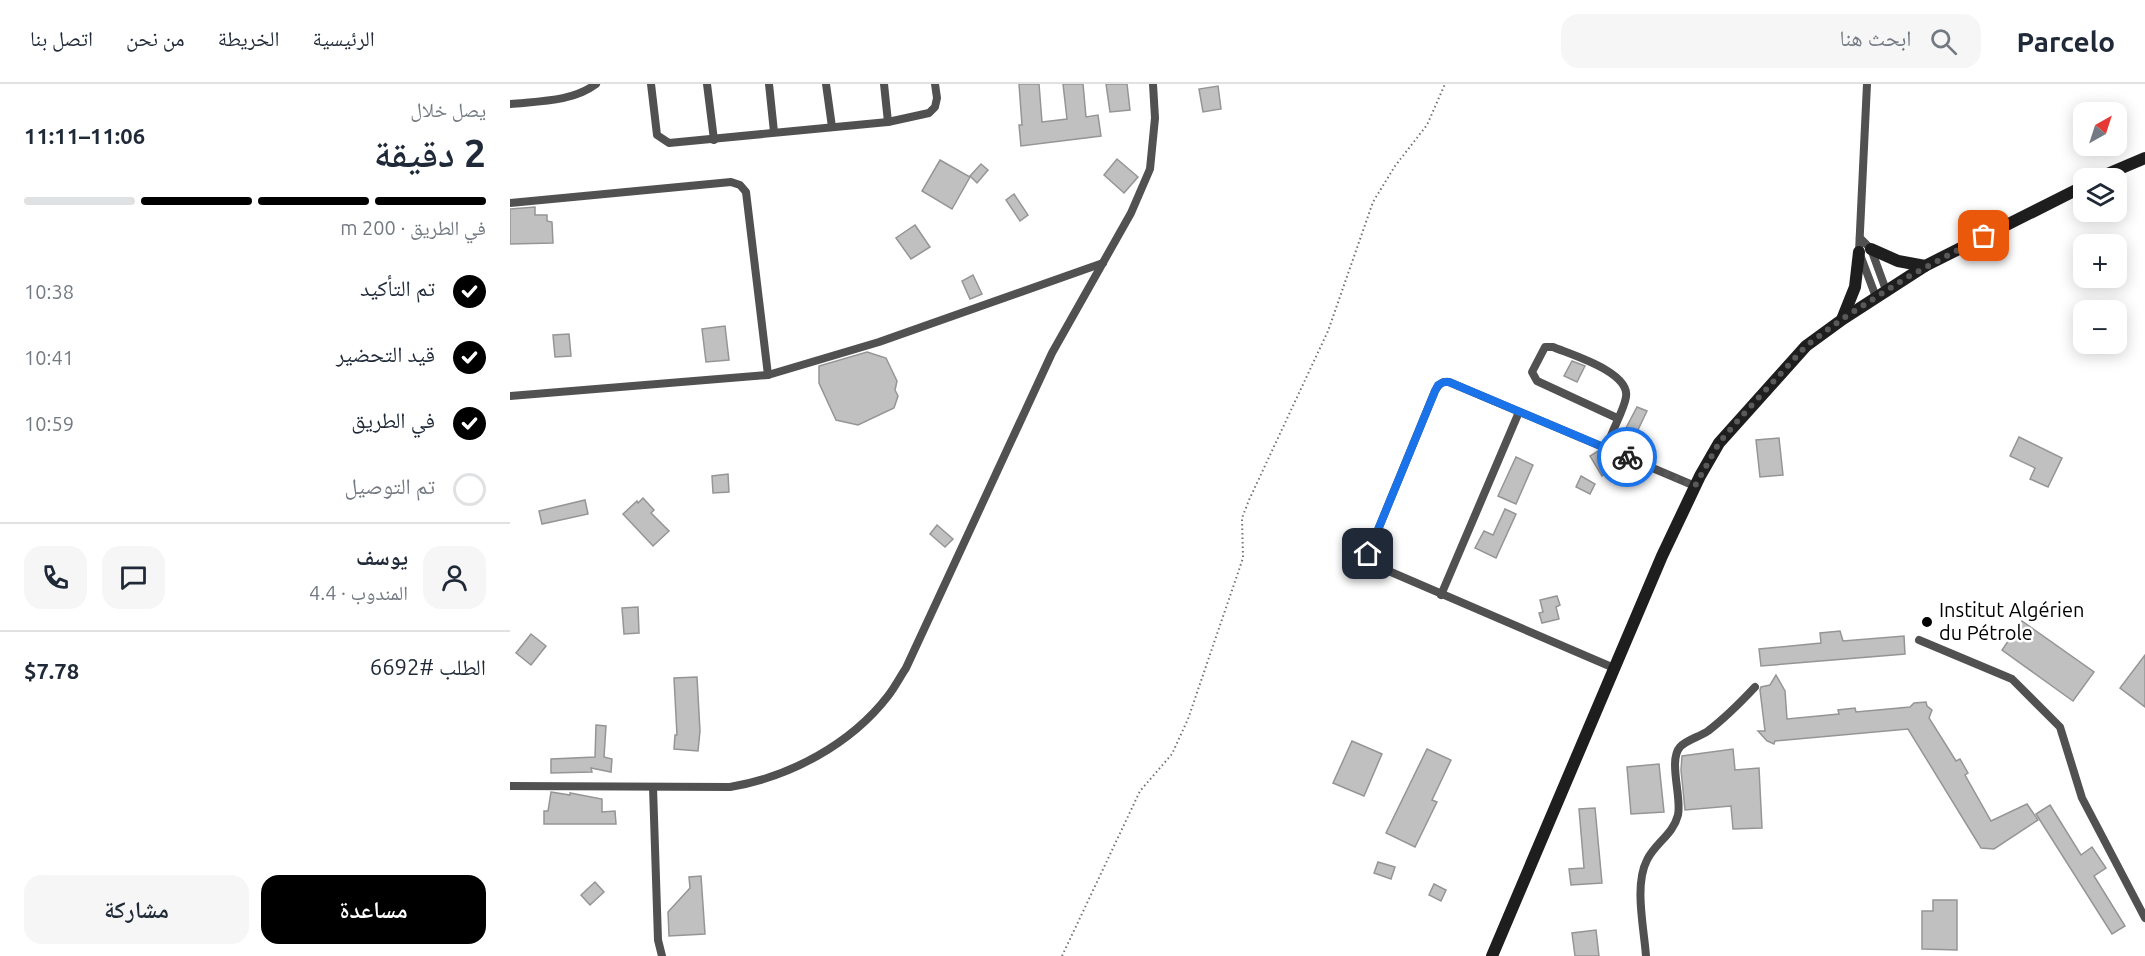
<!DOCTYPE html>
<html lang="ar">
<meta charset="utf-8">
<style>
:root{--surface:#fff;--page:#f6f6f7;--text:#1f2937;--muted:#747a83;--line:#e0e1e3;--accent:#000}
body{margin:0;font-family:Ubuntu,"Noto Naskh Arabic",sans-serif;background:var(--page);color:var(--text);direction:rtl;height:100vh;display:flex;flex-direction:column;font-size:22px;white-space:nowrap}
*{box-sizing:border-box;margin:0}
p{font-size:20px;color:var(--muted)}
.icon{flex:none;width:33px;height:33px;fill:none;stroke:currentColor;stroke-width:2;stroke-linecap:round;stroke-linejoin:round}
.map{position:relative;flex:1;overflow:hidden;direction:ltr}
.panel{display:flex;flex-direction:column;background:var(--surface);width:510px}
.panel>*{flex:none}
.needle{width:39px;rotate:39deg}
.buttons{position:absolute;left:1563px;top:18px;display:grid;gap:12px}
.buttons a{display:grid;place-items:center;width:54px;height:54px;border-radius:12px;background:var(--surface);box-shadow:0 3px 15px #0003;font-size:30px}
.pin{position:absolute;display:grid;place-items:center;width:51px;height:51px;color:#fff;margin:-26px;border-radius:12px;box-shadow:0 3px 9px #0006}
.courier{position:absolute;display:grid;place-items:center;width:60px;height:60px;margin:-30px;border:4px solid #1a73e8;border-radius:50%;background:#fff;color:#222;box-shadow:0 2px 8px #0007}
.overview em{font-style:normal;font-weight:600}
.overview div{display:flex;flex-direction:column-reverse}
.overview{display:flex;align-items:center;justify-content:space-between;height:102px;padding:0 24px}
h1{font-size:39px;font-weight:600;line-height:45px}
.bar{display:grid;grid-template-columns:repeat(4,1fr);gap:9px 6px;align-content:center;height:72px;padding:0 24px}
.bar i{height:8px;border-radius:4px;background:var(--line)}
.bar .selected{background:var(--accent)}
.bar p{grid-column:span 4}
.line{display:flex;align-items:center;gap:15px;padding:0 24px;border-top:2px solid var(--line)}
.line div{flex:1}
.round{display:grid;place-items:center;flex:none;width:63px;height:63px;border-radius:18px;background:var(--page)}
ol{padding:0 24px;list-style:none}
li{display:flex;align-items:center;gap:18px;height:66px}
li p{margin-inline-start:auto}
li .icon{padding:6px;border-radius:50%;background:var(--accent);color:#fff;stroke-width:4}
li:last-child{color:var(--muted)}
li i{width:33px;height:33px;border:3px solid var(--line);border-radius:50%}
.cta{display:flex;gap:12px;margin-top:auto;padding:12px 24px}
.cta a{flex:1;height:69px;border-radius:18px;background:var(--accent);color:#fff;font-size:24px;font-weight:600;line-height:69px;text-align:center}
.cta a+a{background:var(--page);color:var(--text)}
header{display:flex;align-items:center;gap:36px;box-sizing:border-box;height:84px;padding:0 30px;background:var(--surface);border-bottom:2px solid var(--line)}
header strong{font-size:28px}
nav{display:flex;gap:33px;margin-inline-start:auto;font-size:21px}
.search{width:420px;height:54px;background:var(--page);display:flex;align-items:center;gap:15px;box-sizing:border-box;padding:0 21px;border-radius:18px;color:var(--muted);font-size:22px}
main{display:flex;flex:1;min-height:0}
.map>svg:first-child{display:block}
</style>
<header>
<strong>Parcelo</strong>
<div class="search"><svg class="icon" aria-label="search" viewBox="0 0 24 24"><circle cx="10" cy="10" r="6"/><path d="M15 15l6 6"/></svg>ابحث هنا</div>
<nav><a>الرئيسية</a><a>الخريطة</a><a>من نحن</a><a>اتصل بنا</a></nav>
</header>
<main>
<div class="map">
<svg width="1635" height="872" viewBox="0 0 1635 872">
<rect width="100%" height="100%" fill="#fff"/>
<g fill="#c0c0c0" stroke="#959595" stroke-width="1.5">
<path d="M509,0h20l3,38 25,-3 -4,-35h20l3,33 12,-2 3,21 -80,10 -2,-21h3z"/>
<path d="M596,0h21l3,26 -20,2z"/>
<path d="M708,2l3,23 -18,3 -4,-23z"/>
<path d="M607,75l21,18 -14,16 -20,-18z"/>
<path d="M430,76l30,17 -18,32 -30,-18z"/>
<path d="M471,80l7,6 -11,13 -7,-7z"/>
<path d="M504,110l14,21 -8,6 -14,-21z"/>
<path d="M25,123v8h12v6l5,1 1,21 -43,1v-35z"/>
<path d="M405,141l15,22 -19,12 -15,-21z"/>
<path d="M463,191l9,19 -12,5 -8,-18z"/>
<path d="M215,242l4,34 -23,2 -4,-33z"/>
<path d="M59,250l2,22 -16,1 -2,-22z"/>
<path d="M357,268l19,6 11,23 -2,9 3,6 -4,12 -36,17 -22,-5 -17,-37v-17z"/>
<path d="M1062,277l13,5 -8,16 -13,-6z"/>
<path d="M1127,323l10,4 -11,23 -10,-6z"/>
<path d="M1509,353l43,21 -14,29 -18,-8 5,-11 -25,-12z"/>
<path d="M1269,354l4,37 -23,2 -4,-37z"/>
<path d="M1088,367l13,6 6,10 -15,9 -12,-20z"/>
<path d="M1006,373l17,8 -17,39 -18,-8z"/>
<path d="M218,390l1,18 -16,1 -1,-17z"/>
<path d="M1071,392l14,8 -5,10 -14,-7z"/>
<path d="M133,414l11,12 -3,3 18,18 -16,15 -30,-32 14,-13 1,2z"/>
<path d="M75,416l3,14 -46,10 -3,-13z"/>
<path d="M995,425l11,5 -20,44 -21,-10 9,-17 9,4z"/>
<path d="M427,441l16,14 -8,8 -15,-13z"/>
<path d="M1047,512l3,9 -4,2 3,12 -17,4 -3,-10 4,-1 -3,-12z"/>
<path d="M128,523l1,26 -15,1 -2,-26z"/>
<path d="M1512,537l72,51 -21,29 -71,-51z"/>
<path d="M1330,547l3,10 61,-5 1,18 -144,12 -2,-17 62,-6 -1,-10z"/>
<path d="M21,550l15,12 -15,19 -15,-12z"/>
<path d="M1635,571v52l-25,-19z"/>
<path d="M1266,591l9,16 2,28 52,-5 -1,-4 17,-2 1,4 54,-5 4,-4 12,-1 1,4 5,4 -3,8 27,43 4,-2 8,14 -3,2 26,46 36,-17 11,16 -44,29 -13,-1 -73,-119 -133,12 -1,3 -7,-3 -9,-10h7l-5,-41 1,-3 9,-2z"/>
<path d="M187,593l3,54 -2,20 -24,-2 1,-14h2l-3,-57z"/>
<path d="M86,641l10,1 -2,31 8,2 -1,13 -20,-4 1,4 -41,1v-14l44,-2z"/>
<path d="M842,657l30,13 -18,42 -31,-13z"/>
<path d="M917,665l24,11 -19,40 5,2 -22,45 -29,-14z"/>
<path d="M1223,665l2,21 24,-2 3,60 -29,1 -2,-23 -46,4 -4,-40 1,-14z"/>
<path d="M1149,680l5,48 -33,2 -4,-47z"/>
<path d="M41,708l19,3v-2l32,6v13l13,-1 1,13h-72v-13h4z"/>
<path d="M1540,721l31,50 11,-8 14,21 -12,8 31,50 -13,8 -76,-120z"/>
<path d="M1085,724l7,75 -31,2 -2,-16 15,-1 -5,-59z"/>
<path d="M868,778l17,5 -4,12 -17,-6z"/>
<path d="M191,792l4,58 -36,2 -1,-24 22,-24 -1,-11z"/>
<path d="M85,798l9,10 -14,13 -9,-10z"/>
<path d="M924,800l12,6 -5,11 -12,-6z"/>
<path d="M1423,816h24v50l-35,-1v-38h11z"/>
<path d="M1086,846l3,26h-24l-3,-23z"/>
</g>
<g fill="none" stroke-linecap="round" stroke-linejoin="round">
<path stroke="#737373" stroke-width="2" stroke-dasharray="1.5 3" stroke-linecap="butt" d="M552,872l78,-165 32,-37 16,-35 55,-161 -1,-40 7,-18 79,-169 45,-129 22,-36 32,-41 18,-41"/>
<g stroke="#515151" stroke-width="8">
<path d="M141,0l6,51 12,8 219,-21 41,-9 6,-6 2,-9 -2,-14"/>
<path d="M197,0l7,56"/>
<path d="M259,0l5,48"/>
<path d="M316,0l6,43"/>
<path d="M374,0l4,38"/>
<path d="M1357,0l-8,168 17,45"/>
<path d="M0,20c29,-3 62,-2 86,-20"/>
<path d="M0,119l221,-21 9,3 6,7 22,183"/>
<path d="M1350,154l11,11 15,41"/>
<path d="M0,312l258,-21 111,-33 224,-79"/>
<path d="M1096,364l3,-7c4,-13 15,-31 17,-44 4,-25 -54,-42 -73,-50h-8l-13,25 5,9 80,37"/>
<path d="M931,511l78,-183"/>
<path d="M1409,556l93,39 48,48 22,71 63,120"/>
<path d="M1104,584l-244,-105 -3,-4 1,-5 67,-163c4,-7 7,-10 14,-9l246,104"/>
<path d="M0,702l220,1c60,-10 121,-43 158,-91 7,-9 12,-19 18,-28l146,-315 79,-140 19,-44 5,-51 -2,-34"/>
<path d="M143,703l5,153 4,16"/>
<path d="M1136,872c-2,-28 -12,-71 1,-96 8,-17 26,-25 31,-45 4,-17 -10,-55 2,-68 6,-7 19,-10 28,-16 17,-13 32,-28 47,-44"/>
</g>
<g stroke="#1e1e1e" stroke-width="12">
<path d="M1588,94l47,-20"/>
<path d="M1361,165l27,12 27,5"/>
<path d="M1333,233l12,-30 4,-35"/>
<path d="M982,872l170,-400 38,-80 19,-33 87,-97 37,-27 82,-53 159,-80"/>
</g>
</g>
<g fill="none" stroke-linecap="round" stroke-linejoin="round">
<path stroke="#595959" stroke-width="6" stroke-dasharray="0 10.8" d="M1117,373l68,29 24,-43 22,-26 65,-71 36,-27 64,-41 78,-42"/>
<path stroke="#1a73e8" stroke-width="8" d="M858,470l67,-163 3,-6 6,-3h5l178,75"/>
</g>
<circle fill="#000" stroke="#fff" stroke-width="2" cx="1417" cy="538" r="6"/>
<g text-anchor="middle" stroke-width="5" stroke-linejoin="round" paint-order="stroke">
<g font-size="20" fill="#000" stroke="#fff" text-anchor="start">
<text x="1429" y="533">Institut Algérien<tspan x="1429" dy="23">du Pétrole</tspan></text>
</g>
</g>
</svg>
<div class="buttons">
<a><svg class="needle" viewBox="-14 -14 28 28"><path d="M0-13l5 13h-10z" fill="#e53935"/><path d="M0 13l5-13h-10z" fill="#747a83"/></svg></a>
<a><svg class="icon" aria-label="layers" viewBox="0 0 24 24"><path d="M12 4l9 5-9 5-9-5zM3 14l9 5 9-5"/></svg></a>
<a>+</a>
<a>−</a>
</div>
<div class="pin" style="left:1474px;top:152px;background:#ea580c"><svg class="icon" aria-label="bag" viewBox="0 0 24 24"><path d="M5 8h14l-1 12H6zM9 8a3 3 0 0 1 6 0"/></svg></div>
<div class="pin" style="left:858px;top:470px;background:#1f2937"><svg class="icon" aria-label="home" viewBox="0 0 24 24"><path d="M3 11l9-7 9 7M6 9v11h12V9"/></svg></div>
<div class="courier" style="left:1117px;top:373px"><svg class="icon" aria-label="bike" viewBox="0 0 24 24"><circle cx="6" cy="16" r="4"/><circle cx="18" cy="16" r="4"/><path d="M6 16l4-8h5l3 8M10 8l3 8H6M13 5h3"/></svg></div>
</div>
<section class="panel">
<div class="overview"><div><h1>2 دقيقة</h1><p>يصل خلال</p></div><em>11:06–11:11</em></div>
<div class="bar"><i class="selected"></i><i class="selected"></i><i class="selected"></i><i></i><p>في الطريق · 200 m</p></div>
<ol>
<li><svg class="icon" aria-label="check" viewBox="0 0 24 24"><path d="M5 12l5 5 9-10"/></svg>تم التأكيد<p>10:38</p></li>
<li><svg class="icon" aria-label="check" viewBox="0 0 24 24"><path d="M5 12l5 5 9-10"/></svg>قيد التحضير<p>10:41</p></li>
<li><svg class="icon" aria-label="check" viewBox="0 0 24 24"><path d="M5 12l5 5 9-10"/></svg>في الطريق<p>10:59</p></li>
<li><i></i>تم التوصيل</li>
</ol>
<div class="line" style="height:108px"><a class="round"><svg class="icon" aria-label="person" viewBox="0 0 24 24"><circle cx="12" cy="8" r="4"/><path d="M4 21q1-7 8-7t8 7"/></svg></a><div><b>يوسف</b><p>المندوب · 4.4</p></div><a class="round"><svg class="icon" aria-label="chat" viewBox="0 0 24 24"><path d="M4 5h16v11H9l-5 4z"/></svg></a><a class="round"><svg class="icon" aria-label="phone" viewBox="0 0 24 24"><path d="M5 4h4l2 5-3 2q2 4 5 5l2-3 5 2v4C11 20 4 13 5 4z"/></svg></a></div>
<div class="line" style="height:78px"><div>الطلب #6692</div><b>$7.78</b></div>
<div class="cta"><a>مساعدة</a><a>مشاركة</a></div>
</section>
</main>
